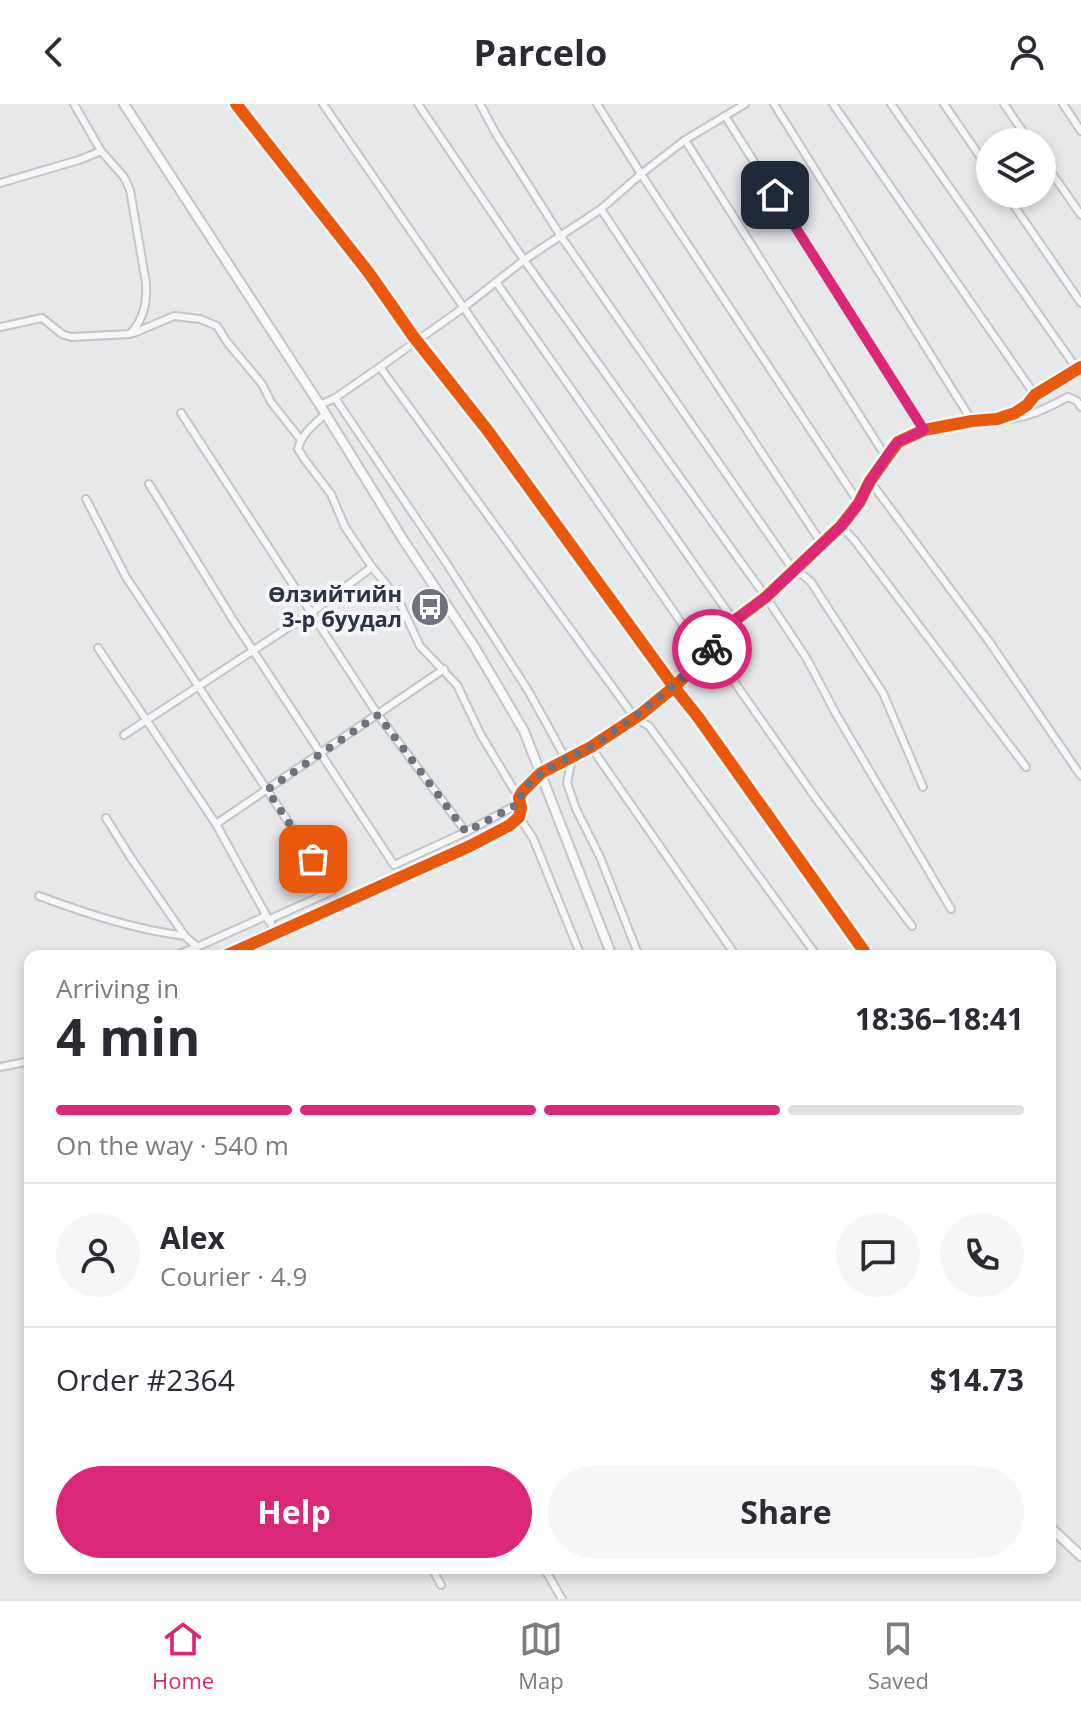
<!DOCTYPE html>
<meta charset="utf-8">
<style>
:root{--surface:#fff;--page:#f7f7f7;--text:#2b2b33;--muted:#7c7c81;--line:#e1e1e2;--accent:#db2777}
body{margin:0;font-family:"Open Sans",sans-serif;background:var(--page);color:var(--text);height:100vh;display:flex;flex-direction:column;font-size:30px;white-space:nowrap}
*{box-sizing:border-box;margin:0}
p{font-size:26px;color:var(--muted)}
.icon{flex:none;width:44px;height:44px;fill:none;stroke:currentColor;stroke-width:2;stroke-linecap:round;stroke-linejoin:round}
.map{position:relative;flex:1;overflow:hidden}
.side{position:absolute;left:24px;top:846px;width:1032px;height:624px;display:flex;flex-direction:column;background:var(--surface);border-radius:16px;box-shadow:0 4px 12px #0003}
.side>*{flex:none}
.tools{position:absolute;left:976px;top:24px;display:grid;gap:16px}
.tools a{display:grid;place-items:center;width:80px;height:80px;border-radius:50%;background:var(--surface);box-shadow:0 4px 12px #0003;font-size:40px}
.pin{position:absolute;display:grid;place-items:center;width:68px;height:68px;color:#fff;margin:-34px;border-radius:16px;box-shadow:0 4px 12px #0006}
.courier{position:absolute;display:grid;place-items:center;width:80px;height:80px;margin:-40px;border:6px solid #db2777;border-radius:50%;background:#fff;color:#222;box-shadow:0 2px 10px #0007}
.headline em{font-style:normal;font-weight:700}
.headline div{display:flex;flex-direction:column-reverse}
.headline{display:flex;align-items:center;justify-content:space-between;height:136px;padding:0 32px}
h1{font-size:52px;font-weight:700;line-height:60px}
.bar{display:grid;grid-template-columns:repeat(4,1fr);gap:12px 8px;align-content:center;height:96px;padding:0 32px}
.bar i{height:10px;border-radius:6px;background:var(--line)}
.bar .active{background:var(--accent)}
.bar p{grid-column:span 4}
.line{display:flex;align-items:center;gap:20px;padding:0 32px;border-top:2px solid var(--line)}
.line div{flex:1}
.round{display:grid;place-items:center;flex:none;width:84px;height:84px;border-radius:42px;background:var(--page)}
.action{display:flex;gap:16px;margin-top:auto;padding:16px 32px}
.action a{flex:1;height:92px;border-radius:48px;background:var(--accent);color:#fff;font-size:32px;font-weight:700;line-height:92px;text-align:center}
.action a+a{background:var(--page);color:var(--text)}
header{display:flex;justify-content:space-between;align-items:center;height:104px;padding:0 32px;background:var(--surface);font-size:36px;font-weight:700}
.menu{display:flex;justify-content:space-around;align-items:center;height:112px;border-top:2px solid var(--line);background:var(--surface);font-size:22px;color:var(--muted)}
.menu a{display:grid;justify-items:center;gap:4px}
.menu .active{color:var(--accent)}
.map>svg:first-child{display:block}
</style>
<header><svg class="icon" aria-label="back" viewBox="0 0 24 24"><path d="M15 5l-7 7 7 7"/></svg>Parcelo<svg class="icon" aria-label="person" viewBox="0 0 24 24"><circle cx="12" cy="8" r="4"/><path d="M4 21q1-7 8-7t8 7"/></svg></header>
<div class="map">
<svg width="1081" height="1495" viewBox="0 0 1081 1495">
<rect width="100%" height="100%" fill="#e6e8ea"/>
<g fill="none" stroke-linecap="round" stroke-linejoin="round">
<defs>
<g id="street">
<path d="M236,0l133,169 44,63 75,95 186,256 24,30 166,234"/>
<path d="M323,0l382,553"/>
<path d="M418,0l106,156 242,337 41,62 29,55 115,195"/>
<path d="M480,0l16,30 64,101 234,336 10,5 7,6 72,111 40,94"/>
<path d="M597,0l44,70 218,329"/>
<path d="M774,0l198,317"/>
<path d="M833,0l202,291"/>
<path d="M891,0l186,265"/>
<path d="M944,0l46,67"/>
<path d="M1004,0l26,38"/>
<path d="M1063,0l18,27"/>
<path d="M725,12l199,314"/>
<path d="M685,36l201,317"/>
<path d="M1042,55l39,56"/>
<path d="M0,79l79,-23 22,-9"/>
<path d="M1006,90l75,109"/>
<path d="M601,105l221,335"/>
<path d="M496,178l238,339"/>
<path d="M0,223l42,-9 20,16 9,3 59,-3c14,-15 17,-31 16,-51l-16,-93 -6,-13 -23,-26 -27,-47"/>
<path d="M134,229l40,-17 26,3 17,7 10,16 35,42 9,18 30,38"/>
<path d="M380,263l255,351 14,8 168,230"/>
<path d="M335,294l112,166 82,128 38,69"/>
<path d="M320,301l15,-7 45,-31 83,-59 61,-48 77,-51 40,-35 44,-34 60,-36"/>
<path d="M181,309l197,302 88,117"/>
<path d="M325,310c-11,11 -23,19 -27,35l7,11 26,34 14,33 27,40 26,32 22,47 37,39 24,50 38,63"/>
<path d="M1005,315c22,0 44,-12 63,-22l9,4 4,6"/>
<path d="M870,377l118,159 93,136"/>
<path d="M149,380l86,139 159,242 72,-33 54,-29"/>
<path d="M86,395l40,78 202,305 4,9 -64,29"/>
<path d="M841,422l14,15 171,226"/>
<path d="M98,544l118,176 60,109"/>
<path d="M712,546l105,150 95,126"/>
<path d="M124,631l188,-123 60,-45"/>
<path d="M591,643l145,209"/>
<path d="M572,654l-5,25 9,26 24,48 39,99"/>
<path d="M519,713l14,21 48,118"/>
<path d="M106,714l25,40 54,78 12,11 69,-31"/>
<path d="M216,720l228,-155"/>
<path d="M39,792c49,18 94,33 146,40"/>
<path d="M174,852l23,-9"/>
<path d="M225,852l245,-110 40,-21 9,-8 2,-9 -2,-10 3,-6 19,-19 50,-26 50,-33 33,-27 38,-37 22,-29 32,-24 75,-71 18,-23 11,-22 28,-39 26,-12 48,-9 25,-2 18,-6 12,-8 8,-10 46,-28"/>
<path d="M0,963l30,-6"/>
<path d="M432,1464l9,17"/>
<path d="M544,1464l18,31"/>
</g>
<g id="secondary">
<path d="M124,0l196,301 84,136 70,105 50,85 88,225"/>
<path d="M1050,1423l31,29"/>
</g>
</defs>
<use href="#street" stroke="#c4c6c8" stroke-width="10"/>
<use href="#secondary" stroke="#c4c6c8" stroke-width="12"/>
<use href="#street" stroke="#f5f6f7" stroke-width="6"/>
<use href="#secondary" stroke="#f8f8f8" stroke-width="8"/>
<defs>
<g id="cycleway">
<path d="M236,0l133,169 44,63 75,95 186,256 24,30 166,234"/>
<path d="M225,852l245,-110 40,-21 9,-8 2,-9 -2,-10 3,-6 19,-19 50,-26 50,-33 33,-27 38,-37 22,-29 32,-24 75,-71 18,-23 11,-22 28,-39 26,-12 48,-9 25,-2 18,-6 12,-8 8,-10 46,-28"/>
</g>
</defs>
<use href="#cycleway" stroke="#f4f6f9" stroke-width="17"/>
<use href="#cycleway" stroke="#e8590c" stroke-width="12"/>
</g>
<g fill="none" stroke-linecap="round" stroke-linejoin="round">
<path stroke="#6c737f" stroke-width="8" stroke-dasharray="0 14.4" d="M313,755l-46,-69 111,-75 88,117 54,-29c-1,-12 11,-22 20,-29 15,-11 34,-17 50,-27 45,-28 84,-60 122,-98"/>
<path stroke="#db2777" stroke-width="10" d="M712,545l22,-28 32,-24 75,-71 18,-23 11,-22 24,-35 4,-4 26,-12 -149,-235"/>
</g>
<defs>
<symbol id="bus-disc" viewBox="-11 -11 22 22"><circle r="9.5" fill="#6c737f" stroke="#f4f6f9"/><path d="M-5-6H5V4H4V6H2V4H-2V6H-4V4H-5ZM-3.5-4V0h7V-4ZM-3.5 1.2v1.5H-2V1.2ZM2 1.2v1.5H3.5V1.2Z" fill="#fff"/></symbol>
</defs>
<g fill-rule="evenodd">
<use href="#bus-disc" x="408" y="481" width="44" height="44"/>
</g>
<g text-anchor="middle" stroke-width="8" stroke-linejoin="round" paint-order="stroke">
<g font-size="22" font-weight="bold" fill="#2b3445" stroke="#f4f6f9" text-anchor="end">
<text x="402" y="498">Өлзийтийн<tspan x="402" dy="25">3-р буудал</tspan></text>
</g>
</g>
</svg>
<div class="tools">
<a><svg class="icon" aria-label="layers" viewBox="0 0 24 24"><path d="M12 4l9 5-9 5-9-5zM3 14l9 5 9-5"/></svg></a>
</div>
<div class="pin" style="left:313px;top:755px;background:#ea580c"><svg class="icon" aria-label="bag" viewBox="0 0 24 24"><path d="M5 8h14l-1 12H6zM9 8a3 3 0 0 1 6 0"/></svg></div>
<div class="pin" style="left:775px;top:91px;background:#1f2937"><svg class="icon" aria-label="home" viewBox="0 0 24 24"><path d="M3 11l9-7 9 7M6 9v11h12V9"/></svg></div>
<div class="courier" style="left:712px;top:545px"><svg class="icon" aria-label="bike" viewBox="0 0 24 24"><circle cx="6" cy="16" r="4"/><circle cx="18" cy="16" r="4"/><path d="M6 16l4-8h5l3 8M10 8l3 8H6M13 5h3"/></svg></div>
<section class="side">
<div class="headline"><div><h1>4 min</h1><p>Arriving in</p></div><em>18:36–18:41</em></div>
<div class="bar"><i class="active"></i><i class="active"></i><i class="active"></i><i></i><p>On the way · 540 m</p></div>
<div class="line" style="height:144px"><a class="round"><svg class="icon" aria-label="person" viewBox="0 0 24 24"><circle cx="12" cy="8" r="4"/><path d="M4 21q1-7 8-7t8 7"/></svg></a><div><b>Alex</b><p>Courier · 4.9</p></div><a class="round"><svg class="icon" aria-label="chat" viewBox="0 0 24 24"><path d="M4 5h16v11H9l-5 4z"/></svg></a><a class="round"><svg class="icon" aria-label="phone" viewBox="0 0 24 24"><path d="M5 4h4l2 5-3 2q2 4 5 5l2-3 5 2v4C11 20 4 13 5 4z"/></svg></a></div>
<div class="line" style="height:104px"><div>Order #2364</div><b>$14.73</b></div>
<div class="action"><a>Help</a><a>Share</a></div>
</section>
</div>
<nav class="menu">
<a class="active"><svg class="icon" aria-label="home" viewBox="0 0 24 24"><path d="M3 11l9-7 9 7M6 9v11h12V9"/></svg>Home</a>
<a><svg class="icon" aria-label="map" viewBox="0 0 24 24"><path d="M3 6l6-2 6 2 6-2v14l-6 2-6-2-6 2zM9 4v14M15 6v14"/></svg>Map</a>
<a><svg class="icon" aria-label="saved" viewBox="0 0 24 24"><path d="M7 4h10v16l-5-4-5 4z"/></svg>Saved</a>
</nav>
